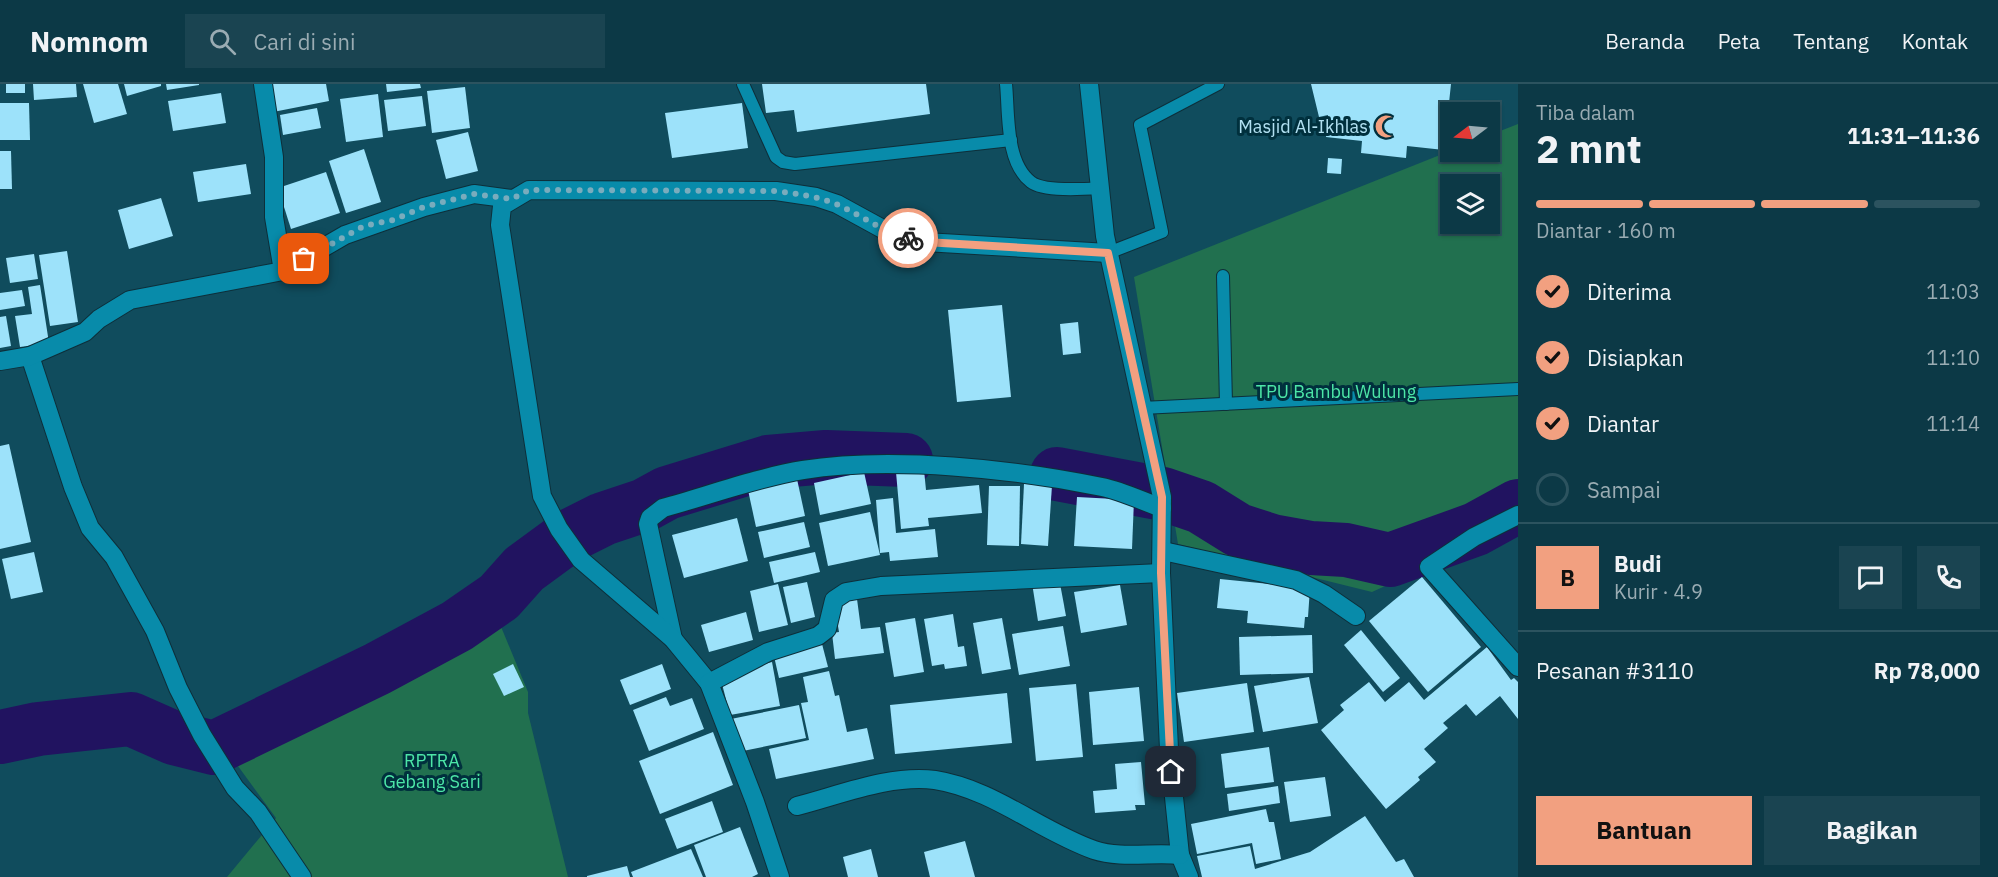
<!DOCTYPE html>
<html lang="id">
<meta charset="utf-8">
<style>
:root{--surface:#0c3946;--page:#1a4451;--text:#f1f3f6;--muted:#9aacb3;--line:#2c535f;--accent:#f2a080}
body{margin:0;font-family:"IBM Plex Sans",sans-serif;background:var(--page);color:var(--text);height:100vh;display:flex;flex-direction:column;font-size:22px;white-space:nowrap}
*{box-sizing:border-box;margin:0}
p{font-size:20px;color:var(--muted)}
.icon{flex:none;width:33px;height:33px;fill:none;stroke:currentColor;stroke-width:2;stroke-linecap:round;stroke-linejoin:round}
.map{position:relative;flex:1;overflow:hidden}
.panel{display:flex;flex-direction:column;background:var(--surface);width:480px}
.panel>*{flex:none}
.needle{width:39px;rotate:254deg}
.fabs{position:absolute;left:1440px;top:18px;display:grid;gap:12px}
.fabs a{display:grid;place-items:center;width:60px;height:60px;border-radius:0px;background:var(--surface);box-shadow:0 2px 4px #0004,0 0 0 2px var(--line);font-size:30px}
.pin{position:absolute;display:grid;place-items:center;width:51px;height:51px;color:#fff;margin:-26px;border-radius:12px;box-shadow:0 3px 9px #0006}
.courier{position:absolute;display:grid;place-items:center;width:60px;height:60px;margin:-30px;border:4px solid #f2a080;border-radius:50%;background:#fff;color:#222;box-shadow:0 2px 8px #0007}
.headline em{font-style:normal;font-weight:700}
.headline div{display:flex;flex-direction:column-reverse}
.headline{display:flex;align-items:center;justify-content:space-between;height:102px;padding:0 18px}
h1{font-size:39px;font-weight:700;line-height:45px}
.bar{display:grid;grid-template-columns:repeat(4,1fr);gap:9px 6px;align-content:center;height:72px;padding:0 18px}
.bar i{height:8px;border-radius:4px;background:var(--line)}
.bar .current{background:var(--accent)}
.bar p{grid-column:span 4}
.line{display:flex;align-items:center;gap:15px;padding:0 18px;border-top:2px solid var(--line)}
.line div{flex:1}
.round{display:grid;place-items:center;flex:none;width:63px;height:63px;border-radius:0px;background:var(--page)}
ol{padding:0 18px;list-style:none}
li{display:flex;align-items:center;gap:18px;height:66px}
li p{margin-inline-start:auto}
li .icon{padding:6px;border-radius:50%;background:var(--accent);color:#111;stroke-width:4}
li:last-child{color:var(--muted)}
li i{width:33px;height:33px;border:3px solid var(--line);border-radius:50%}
.primary-button{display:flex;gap:12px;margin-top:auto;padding:12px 18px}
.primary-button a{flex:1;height:69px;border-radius:0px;background:var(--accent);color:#111;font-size:24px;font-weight:700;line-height:69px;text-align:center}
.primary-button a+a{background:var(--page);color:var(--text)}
header{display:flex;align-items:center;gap:36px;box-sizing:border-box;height:84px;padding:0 30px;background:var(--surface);border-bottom:2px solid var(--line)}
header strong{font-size:28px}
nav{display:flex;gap:33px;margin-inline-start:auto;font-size:21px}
.search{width:420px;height:54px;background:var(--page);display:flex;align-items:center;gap:15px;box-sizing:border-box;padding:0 21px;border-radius:0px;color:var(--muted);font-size:22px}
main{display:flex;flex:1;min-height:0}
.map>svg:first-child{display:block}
</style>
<header>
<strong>Nomnom</strong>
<div class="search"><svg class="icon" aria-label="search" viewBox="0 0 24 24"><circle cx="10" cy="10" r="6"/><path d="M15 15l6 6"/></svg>Cari di sini</div>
<nav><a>Beranda</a><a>Peta</a><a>Tentang</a><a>Kontak</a></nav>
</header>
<main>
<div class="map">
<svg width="1518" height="793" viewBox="0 0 1518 793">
<rect width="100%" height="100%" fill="#104c5d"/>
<g fill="#21704f" fill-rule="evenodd">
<path d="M1518,40v398l-14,10 -132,60 -194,-48 -44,-267 316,-126 40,1v-17zM1450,100h40v40h-40z"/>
<path d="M497,533l31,75v21l40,164h-341l49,-59 -49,-67 70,-35 122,-55z"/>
</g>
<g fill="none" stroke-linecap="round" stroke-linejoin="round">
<g stroke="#211360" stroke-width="54">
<path d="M1057,390l106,20 38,13 37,23 34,11 39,7 35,2 44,10 86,-31 42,-23"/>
<path d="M0,653l38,-8 93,-10 43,19 40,10 163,-79 80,-43 42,-29 25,-28 45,-33 34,-17 42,-14 22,-12 101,-31 58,-5 80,3"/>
</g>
</g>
<g fill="#9de2fa">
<rect x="6" y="0" width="19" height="9"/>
<path d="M33,0h43l1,13 -43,3z"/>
<path d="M83,0h35l9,30 -33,9z"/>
<path d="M124,0h37v2l-34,10z"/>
<path d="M166,0h33v1l-32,5z"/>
<path d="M268,0h58l3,17 -56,11z"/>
<path d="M386,0h34l1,4 -34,4z"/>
<path d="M762,0h164l4,30 -133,18 -3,-22 -28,3z"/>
<path d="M1311,0h140l-7,66 -37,-4 -1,12 -45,-5 1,-12 -36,-4 2,-22 -9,2z"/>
<path d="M465,3l5,41 -38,5 -5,-42z"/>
<path d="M221,9l5,30 -53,8 -5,-30z"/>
<path d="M378,10l5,43 -37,5 -6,-43z"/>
<path d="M422,12l4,30 -38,5 -4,-31z"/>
<path d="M0,19h29l1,37h-30z"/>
<path d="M742,19l6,45 -76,10 -7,-45z"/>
<path d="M317,24l4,20 -38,7 -3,-20z"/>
<path d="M468,48l10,39 -32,8 -10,-39z"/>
<path d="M364,65l17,53 -35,11 -17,-52z"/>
<path d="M0,67h11l1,38h-12z"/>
<path d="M1328,74l14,1 -1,15 -14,-1z"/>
<path d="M246,80l5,30 -53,8 -5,-30z"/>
<path d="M326,88l14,41 -49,16 -13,-41z"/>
<path d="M161,114l12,38 -44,13 -11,-39z"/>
<path d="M67,167l11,71 -28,4 -11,-71z"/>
<path d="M34,170l4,25 -28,4 -4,-25z"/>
<path d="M40,201l9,58 -29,4 -5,-31 17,-2 -4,-27z"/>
<path d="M22,206l3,16 -25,4v-17z"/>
<path d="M1002,221l9,92 -54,5 -9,-92z"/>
<path d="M6,232l5,30 -11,2v-31z"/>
<path d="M1078,238l3,31 -18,2 -3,-31z"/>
<path d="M9,360l22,98 -31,7v-103z"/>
<path d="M924,386l2,20 53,-5 3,28 -54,5 1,8 -28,3 -5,-57z"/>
<path d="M864,388l7,32 -51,11 -6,-32z"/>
<path d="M797,395l8,37 -49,11 -8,-37z"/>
<path d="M1024,400l28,1 -4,61 -27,-2z"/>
<path d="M989,402h31l-1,60 -32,-1z"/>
<path d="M1077,413l57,3 -2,49 -58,-3z"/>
<path d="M893,414l3,35 39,-4 3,28 -48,4 -1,-9 -9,1 -4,-53z"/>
<path d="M870,428l10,43 -52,11 -9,-43z"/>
<path d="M737,434l11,43 -64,17 -12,-43z"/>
<path d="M804,438l6,25 -46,11 -6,-26z"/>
<path d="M34,468l9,40 -32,7 -9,-40z"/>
<path d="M815,468l5,20 -46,11 -5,-21z"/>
<path d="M1422,493l59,70 -53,45 -59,-71z"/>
<path d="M1059,494l7,38 -28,5 -6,-38z"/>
<path d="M1220,495l90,9 -2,29h-3l-1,11 -57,-5 1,-12 -31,-3z"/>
<path d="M807,498l8,35 -24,6 -8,-36z"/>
<path d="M778,500l10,41 -29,7 -9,-41z"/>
<path d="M1120,501l7,40 -46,8 -7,-41z"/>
<path d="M857,515l4,30 19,-2 4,26 -49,6 -3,-26 7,-1 -5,-30z"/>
<path d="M746,528l7,28 -44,12 -8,-27z"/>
<path d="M953,530l5,33 6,-1 3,20 -22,3 -1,-5 -12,2 -8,-47z"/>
<path d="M915,534l9,54 -30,5 -9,-54z"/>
<path d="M1002,534l9,51 -29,5 -9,-51z"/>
<path d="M1063,542l7,40 -51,9 -7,-41z"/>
<path d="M1361,546l39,48 -17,14 -39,-47z"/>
<path d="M1312,551l1,38 -73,2 -1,-38z"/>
<path d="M821,556l7,27 -49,11 -6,-26z"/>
<path d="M1487,563l24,33 3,-2 4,4v37l-18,-23 -24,20 -10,-12 -23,19 5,5 -24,21 12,13 -18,15 2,3 -34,29 -65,-79 23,-20 -4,-5 29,-23 16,20 24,-20 15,18z"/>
<path d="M772,578l8,44 -50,9 -10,-39z"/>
<path d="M513,580l11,23 -20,9 -11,-22z"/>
<path d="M662,580l9,25 -41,16 -10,-25z"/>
<path d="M829,587l6,25 4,-1 8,37 20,-4 7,31 -98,20 -7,-30 40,-9 -8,-37 7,-1 -5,-25z"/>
<path d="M1309,593l9,46 -55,9 -9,-46z"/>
<path d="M1247,599l7,49 -70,10 -7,-49z"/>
<path d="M1076,600l7,73 -47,4 -7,-73z"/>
<path d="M1139,603l5,54 -51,4 -4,-53z"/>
<path d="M1007,609l5,50 -117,11 -5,-49z"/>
<path d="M666,613l4,9 22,-8 12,31 -55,22 -16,-41z"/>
<path d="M799,621l7,33 -68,14 -7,-33z"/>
<path d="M713,648l20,53 -73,29 -21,-53z"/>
<path d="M1269,663l5,35 -49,6 -4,-34z"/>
<path d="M1141,678l4,43h-10l1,5 -41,3 -2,-22 24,-2 -2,-25z"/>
<path d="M1325,693l6,39 -41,6 -6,-40z"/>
<path d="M1278,702l2,17 -51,8 -2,-17z"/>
<path d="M712,717l11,31 -46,17 -12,-30z"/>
<path d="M1266,725l3,13h5l7,37 -25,5 -4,-21 -55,11 -6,-30z"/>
<path d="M1365,732l31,46 8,-3 10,18h-212l-5,-21 53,-10 5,23 55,-17z"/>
<path d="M740,743l18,47 -6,3h-46l-12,-32z"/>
<path d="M965,757l10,36h-45l-6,-25z"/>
<path d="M691,765l12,28h-70l-2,-5z"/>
<path d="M871,765l7,28h-30l-5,-20z"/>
<path d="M627,782l3,11h-43v-1z"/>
</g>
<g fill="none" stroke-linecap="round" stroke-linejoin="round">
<defs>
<g id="service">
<path d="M743,0l33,73 7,5 12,2 216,-24"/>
<path d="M1006,0c3,29 -1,78 25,98 13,10 54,7 70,6"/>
<path d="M1108,169l54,-21 -22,-107 78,-41"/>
<path d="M1223,192l3,128"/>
<path d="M1142,324l376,-19"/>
</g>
<g id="minor">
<path d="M1089,0l16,152 57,261 -1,76 8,176 11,106 9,22"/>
<path d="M283,187l62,-36 79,-28 50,-13 38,5"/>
<path d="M30,272l43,131 17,41 24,29 41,74 23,57 24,47 33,53 23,24 44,65"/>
<path d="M0,277l30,-5 55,-24 14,-13 31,-19 153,-29 -9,-54v-60l-11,-73"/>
<path d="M1518,431l-44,22 -45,30 89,100"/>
<path d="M1163,467l133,29 28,14 32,22"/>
<path d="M673,555l-25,-115 2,-6 13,-10c44,-12 96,-31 140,-38 88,-14 212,-1 299,17 20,4 40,14 60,21"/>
<path d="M709,599l-36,-44 -92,-79 -22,-31 -17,-33 -42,-271 2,-19 27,-16 247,1 40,6 21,7 53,29 35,9 183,11"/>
<path d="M797,722c43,-11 94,-32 138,-26 58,9 105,51 159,70 27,9 58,2 86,5"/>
<path d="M780,793l-25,-75 -46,-119 59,-31 50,-16 9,-7 7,-29 12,-8 35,-6 280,-13"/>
</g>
</defs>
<use href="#service" stroke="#0d2f3a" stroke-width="14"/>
<use href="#minor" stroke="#0d2f3a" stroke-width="20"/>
<use href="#service" stroke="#088baa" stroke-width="12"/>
<use href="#minor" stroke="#088baa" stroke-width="18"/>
</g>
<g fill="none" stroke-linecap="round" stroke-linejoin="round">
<path stroke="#79acbd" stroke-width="6" stroke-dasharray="0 10.8" d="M304,175l60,-33 29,-6 31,-13 50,-13 38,5 17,-9 247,1c21,3 41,5 60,13 25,11 45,27 72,34"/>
<path stroke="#f2a080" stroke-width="8" d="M908,154l17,4 183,11 54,244 -1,76 10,199"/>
</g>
<defs>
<symbol id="mosque-bare" viewBox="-9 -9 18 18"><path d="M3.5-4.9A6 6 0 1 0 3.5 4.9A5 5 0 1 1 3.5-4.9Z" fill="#f2a080" stroke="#00303d" stroke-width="2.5" paint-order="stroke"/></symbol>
</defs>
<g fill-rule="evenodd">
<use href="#mosque-bare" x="1370" y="26" width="33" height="33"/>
</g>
<g text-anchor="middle" stroke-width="6" stroke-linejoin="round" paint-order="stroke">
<g font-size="18" fill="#b1e0f1" stroke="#00303d" text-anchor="end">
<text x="1368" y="49">Masjid Al-Ikhlas</text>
</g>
<g font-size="18" fill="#4ce6a7" stroke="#00303d">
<text x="1336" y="314">TPU Bambu Wulung</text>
<text x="432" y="683">RPTRA<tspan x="432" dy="21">Gebang Sari</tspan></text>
</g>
</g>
</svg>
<div class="fabs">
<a><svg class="needle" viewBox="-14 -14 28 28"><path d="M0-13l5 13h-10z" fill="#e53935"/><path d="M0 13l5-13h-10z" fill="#9aacb3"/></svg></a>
<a><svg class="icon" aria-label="layers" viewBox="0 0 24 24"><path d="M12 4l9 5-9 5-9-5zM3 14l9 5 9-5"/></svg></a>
</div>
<div class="pin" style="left:304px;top:175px;background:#ea580c"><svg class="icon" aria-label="bag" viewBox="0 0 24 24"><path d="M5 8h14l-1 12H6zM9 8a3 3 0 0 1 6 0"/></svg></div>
<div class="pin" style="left:1171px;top:688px;background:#1f2937"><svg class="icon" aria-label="home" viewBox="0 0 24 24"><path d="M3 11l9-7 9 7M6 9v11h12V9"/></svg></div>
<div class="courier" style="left:908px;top:154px"><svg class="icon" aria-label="bike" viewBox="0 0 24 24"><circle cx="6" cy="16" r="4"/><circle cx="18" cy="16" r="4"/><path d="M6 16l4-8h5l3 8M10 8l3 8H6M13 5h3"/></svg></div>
</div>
<section class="panel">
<div class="headline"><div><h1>2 mnt</h1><p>Tiba dalam</p></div><em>11:31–11:36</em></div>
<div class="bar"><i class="current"></i><i class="current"></i><i class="current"></i><i></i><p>Diantar · 160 m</p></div>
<ol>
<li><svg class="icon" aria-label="check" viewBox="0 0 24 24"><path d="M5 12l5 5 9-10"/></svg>Diterima<p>11:03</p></li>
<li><svg class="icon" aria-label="check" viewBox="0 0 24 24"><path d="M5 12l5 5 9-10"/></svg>Disiapkan<p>11:10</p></li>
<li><svg class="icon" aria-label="check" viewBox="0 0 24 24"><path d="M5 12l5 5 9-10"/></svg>Diantar<p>11:14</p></li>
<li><i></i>Sampai</li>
</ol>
<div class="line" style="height:108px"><b class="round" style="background:var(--accent);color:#111">B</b><div><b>Budi</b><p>Kurir · 4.9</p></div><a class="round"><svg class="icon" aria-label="chat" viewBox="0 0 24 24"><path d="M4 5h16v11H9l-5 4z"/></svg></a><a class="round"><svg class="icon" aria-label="phone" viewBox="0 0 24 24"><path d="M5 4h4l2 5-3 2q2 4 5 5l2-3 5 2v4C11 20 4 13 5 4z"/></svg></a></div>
<div class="line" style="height:78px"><div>Pesanan #3110</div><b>Rp 78,000</b></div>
<div class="primary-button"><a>Bantuan</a><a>Bagikan</a></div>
</section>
</main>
